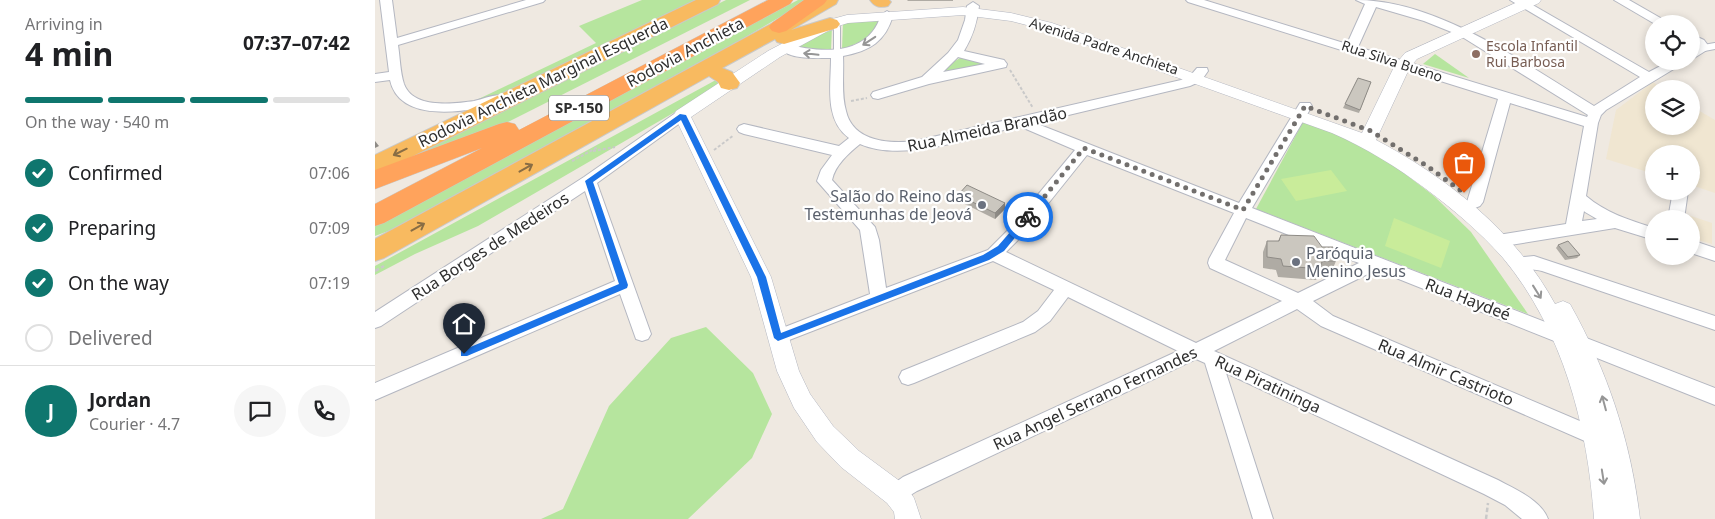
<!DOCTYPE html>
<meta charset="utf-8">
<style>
:root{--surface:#fff;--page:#f6f6f6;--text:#202124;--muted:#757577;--line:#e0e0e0;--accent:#0f766e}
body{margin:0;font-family:"Noto Sans",sans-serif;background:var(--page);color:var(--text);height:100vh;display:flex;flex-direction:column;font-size:19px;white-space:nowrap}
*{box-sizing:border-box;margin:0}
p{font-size:16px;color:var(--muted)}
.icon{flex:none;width:28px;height:28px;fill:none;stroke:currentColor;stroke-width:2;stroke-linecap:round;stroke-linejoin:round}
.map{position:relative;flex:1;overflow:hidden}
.side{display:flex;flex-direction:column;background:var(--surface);width:375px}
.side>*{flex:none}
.controls{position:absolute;left:1270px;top:15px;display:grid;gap:10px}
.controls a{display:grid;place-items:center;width:55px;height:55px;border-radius:50%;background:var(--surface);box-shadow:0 2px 8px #0003;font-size:25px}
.pin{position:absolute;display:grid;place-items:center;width:42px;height:42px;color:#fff;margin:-51px -21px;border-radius:50% 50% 50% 0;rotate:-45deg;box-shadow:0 0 5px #0007}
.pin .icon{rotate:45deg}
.courier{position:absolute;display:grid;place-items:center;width:50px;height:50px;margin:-25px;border:4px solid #1a73e8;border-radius:50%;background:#fff;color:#222;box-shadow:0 1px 6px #0007}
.headline em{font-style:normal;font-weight:700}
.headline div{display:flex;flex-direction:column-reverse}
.headline{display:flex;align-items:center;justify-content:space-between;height:85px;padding:0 25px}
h1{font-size:32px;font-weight:700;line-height:38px}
.bar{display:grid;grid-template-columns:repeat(4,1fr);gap:8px 5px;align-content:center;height:60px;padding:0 25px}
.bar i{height:6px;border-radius:4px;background:var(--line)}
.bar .active{background:var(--accent)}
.bar p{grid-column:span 4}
.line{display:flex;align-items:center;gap:12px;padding:0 25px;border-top:1px solid var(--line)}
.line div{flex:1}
.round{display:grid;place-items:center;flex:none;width:52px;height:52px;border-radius:26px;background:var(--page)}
ol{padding:0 25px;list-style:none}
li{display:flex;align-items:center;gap:15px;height:55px}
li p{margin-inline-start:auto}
li .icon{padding:5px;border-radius:50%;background:var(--accent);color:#fff;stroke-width:4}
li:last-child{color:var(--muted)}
li i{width:28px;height:28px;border:2px solid var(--line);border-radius:50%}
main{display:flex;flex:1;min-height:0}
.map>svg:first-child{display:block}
</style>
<main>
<section class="side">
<div class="headline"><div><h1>4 min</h1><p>Arriving in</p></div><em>07:37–07:42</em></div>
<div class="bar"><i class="active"></i><i class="active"></i><i class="active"></i><i></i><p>On the way · 540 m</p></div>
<ol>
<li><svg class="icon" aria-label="check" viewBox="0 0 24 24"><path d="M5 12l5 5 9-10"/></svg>Confirmed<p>07:06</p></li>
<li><svg class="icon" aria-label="check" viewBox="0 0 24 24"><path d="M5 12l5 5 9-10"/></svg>Preparing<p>07:09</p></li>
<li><svg class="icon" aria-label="check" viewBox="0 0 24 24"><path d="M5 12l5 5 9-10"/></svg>On the way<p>07:19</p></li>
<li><i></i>Delivered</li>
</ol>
<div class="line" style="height:90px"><b class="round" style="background:var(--accent);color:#fff">J</b><div><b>Jordan</b><p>Courier · 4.7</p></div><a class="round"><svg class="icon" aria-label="chat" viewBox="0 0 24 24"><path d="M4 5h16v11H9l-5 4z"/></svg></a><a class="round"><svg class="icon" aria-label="phone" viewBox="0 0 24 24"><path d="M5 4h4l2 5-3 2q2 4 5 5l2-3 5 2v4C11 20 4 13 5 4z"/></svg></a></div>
</section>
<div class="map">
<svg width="1340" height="519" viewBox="0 0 1340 519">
<rect width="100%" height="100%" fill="#efe9e1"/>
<g fill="#f0e6d1">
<path d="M1278,82l10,7h-9v37h37v-20l24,14v73l-24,-8v-31h-37v20l-48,-15 10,-49z"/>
<path d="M1313,215l24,8v21l-14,-4 -7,-7v-14h-3z"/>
</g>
<g fill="#b6e59e">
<path d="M267,0h55l-203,98 -26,6 128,-61 -17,-17z"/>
<path d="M351,0h24l-270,136 -100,34z"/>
<path d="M423,0h11l-89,52 -329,178 -16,6v-12z"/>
<path d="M506,18c-4,18 -24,26 -39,31l1,-26z"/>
<path d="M457,26l-1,24 -10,1 -25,-4z"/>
<path d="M1060,54l34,24 -46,-14z"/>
<path d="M588,56l24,8 -38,7 -8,-1z"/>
<path d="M339,81h5l1,3 -26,17 -216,125 -63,28 -40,21v-9z"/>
<path d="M928,122l46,17 42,24 43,33 37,36 57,82 -272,-105z"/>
<path d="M331,327l47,46 19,41 -20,44 -64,61h-147l22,-10 46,-103 62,-68z"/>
</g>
<g fill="#c9ec9a">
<path d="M956,170l16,21 -51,10 -15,-22z"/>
<path d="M1019,218l56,23 -9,27 -56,-22z"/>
</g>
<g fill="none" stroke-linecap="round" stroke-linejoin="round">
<defs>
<g id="service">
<path d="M462,28v26"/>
<path d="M1329,48l11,-2"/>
</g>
<g id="minor">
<path d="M5,0h12l5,38 129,-38h19l-2,2 -145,43c2,12 2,27 6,39 9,25 50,20 70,17 10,-2 21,-8 31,-5l2,3 -2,3c-32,9 -105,24 -115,-22l-15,2v-8l14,-2z"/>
<path d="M811,0h18l143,44 18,-40 -9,-4c83,0 167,63 238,106l46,-29 -130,-77h14l125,72 21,-11h17l-81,49 -5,5 -3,8 -12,73c20,17 43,24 68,32v12l-39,-12 -117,19 -6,-2 -2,-4 2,-4 6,-2 68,-11 18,-98 -74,-23 -27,99 -3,4 -5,2 -5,-2 -3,-4 31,-103 -310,-97zM1001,7l48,14 35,14 129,80 -1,2 -229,-70zM1209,211l1,1 12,7 -15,2z"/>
<path d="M1239,0h15l42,24h-16z"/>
<path d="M598,2l6,4c-2,17 -6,30 -15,45l40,9 3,4 -1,3 -77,17 -51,15 -5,-1 -2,-3 2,-3 49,-15 26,-24 10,-13 7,-20 2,-14zM583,57l27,7 -42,8z"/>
<path d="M512,11l6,4c-7,26 -23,36 -50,41 1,18 -2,38 3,55 7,31 44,33 69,30l266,-61 10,-5 6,-7h10l1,3 -7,10 -11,5 -155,37 204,80 61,-100h10l2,3 -60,102 463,180v17l-339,-135 -63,31 20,15 275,117 3,6 -3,6 -7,3 -7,-3 -273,-119 -24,-17 -83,42 284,129c17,9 43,20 50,39h-26l-17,-14 -21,-11 -258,-121 47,146h-20l-48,-156 -9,-4 -279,132 -21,13 -7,-3 -3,-7 3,-7 14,-10 275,-126 -110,-54 -18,24 -15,11 -121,51 -6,2 -6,-2 -3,-6 3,-6 121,-49 15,-11 16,-21 -61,-29 -209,81 -6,3 -6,-3 -3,-5 3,-5 98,-38 -10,-64 -43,-49 4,-11 11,-15 -88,-21 -5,-2 -2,-3 2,-3 5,-2 95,22 10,-8c-25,-18 -18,-53 -18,-80 -15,0 -41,2 -51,-10l6,-4c35,9 82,13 95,-29zM644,126l56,24 -64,77 -23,23 -102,38 -7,-48 -4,-13 -43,-47c3,-15 17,-27 28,-36 43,19 114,-7 159,-18zM712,155l147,58 -25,46 -1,4 2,5 72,33 -86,42 -190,-91 17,-17zM871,218l113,45 -61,30 -73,-33z"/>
<path d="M1316,34l13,6 6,8 -19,12v-10l6,-3 -6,-4z"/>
<path d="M307,110l5,2 2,3 -2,3 -90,65 54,151 -3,5 -6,2 -6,-2 -16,-45 -245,106v-17l240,-102 -30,-90 -204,135 -6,2v-16l209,-135 93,-65z"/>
<path d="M1298,191h15l-4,28h-16z"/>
<path d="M1316,240l24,8v13l-24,-8z"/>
<path d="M1159,256l181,60v14l-173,-59c-10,-3 -20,0 -30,-3l-2,-5 2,-5z"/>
</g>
<path id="tertiary" d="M1147,0h19l-2,3 -122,56 -7,8 -34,73c72,38 140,92 179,164l8,-3 7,3c38,68 61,138 70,215h-46c-6,-92 -31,-189 -91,-261 -23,-26 -49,-48 -77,-69 -29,-22 -60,-41 -94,-56l-290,-104 -31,-8 -48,-6 -115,8 -13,4 -55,30 -89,60 80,160 28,94 11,23 23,32 26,25 46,34 9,13 7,21h-26l-1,-7 -7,-9 -46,-36 -24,-25 -23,-34 -17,-37 -26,-94 -77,-162 2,-4 92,-60 57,-30 22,-6 116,-8 48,6 41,10 310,110 33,-68 10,-12z"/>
<g id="trunk">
<path d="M321,0h24l-2,4 -335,167 -8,2v-18z"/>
<path d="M440,0h23l-2,4 -45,26 39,-12 7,2 3,4 -3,4 -53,16 -7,-2 -2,-3 -53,29 10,4 8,11 -3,5 -8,2 -8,-2 -3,-6 -9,-6 -325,182 -9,3v-22z"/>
<path d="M495,0h19l2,2 -3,4c-9,2 -13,1 -18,-6z"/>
</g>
<g id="motorway">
<path d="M393,0h25l-3,4 -406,219 -9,3v-22l107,-56 -107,41v-19l124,-46 8,-2 8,2 4,6z"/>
<path d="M429,0h23l-3,4 -38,27 -7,2 -7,-2 -3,-4 3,-4z"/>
</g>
</defs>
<use href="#service" stroke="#b4b7c1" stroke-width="8"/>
<use href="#minor" stroke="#b4b7c1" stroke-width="2"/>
<use href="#tertiary" stroke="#b4b7c1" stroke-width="1"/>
<use href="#trunk" stroke="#c9c9c9" stroke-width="2"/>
<use href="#motorway" stroke="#c9c9c9" stroke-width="1"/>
<g stroke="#c9c9c9" stroke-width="2" stroke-dasharray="3 2" stroke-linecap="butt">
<path d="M635,70l23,38"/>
<path d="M476,101l16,-3"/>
<path d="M339,150l20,-15"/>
<path d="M218,151l22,-4"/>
<path d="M197,161l26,-14"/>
</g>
<g stroke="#c9c9c9" stroke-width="2.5" stroke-dasharray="4.5 2.5" stroke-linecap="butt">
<path d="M0,271l9,-5"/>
<path d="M1111,519l2,-16"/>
</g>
<use href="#service" stroke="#fff" stroke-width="6"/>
<use href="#minor" fill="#fff" fill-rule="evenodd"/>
<use href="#tertiary" fill="#fff" fill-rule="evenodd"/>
<use href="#trunk" fill="#f8ba60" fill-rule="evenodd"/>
<use href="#motorway" fill="#ffa35c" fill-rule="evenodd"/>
</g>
<g fill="#afaba4">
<path d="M532,0h46v1h-45z"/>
<path d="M983,78l13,4 -12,31 -16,-5z"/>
<path d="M583,195l47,14 -10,10 -36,-18z"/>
<path d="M906,235l41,12 14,14 -5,12 -11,-1 -4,8 -38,-3 -2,-7 -13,-2v-16l4,-11h11z"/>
<path d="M1183,245l22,10 -3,3 -12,2 -9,-12z"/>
</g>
<g fill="#8e8b86">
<path d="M0,141l4,5 -4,2z"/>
<path d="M630,203v6l-10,10v-6z"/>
</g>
<g fill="#cbc7bf" stroke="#8e8b86">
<path d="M983,78l13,4 -11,28 -15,-6z"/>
<path d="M592,185l38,18 -10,10 -37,-18z"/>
<path d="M906,235l33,1 8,11h11l3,14h-12l-3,2 1,6 -39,-3 -2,-7 -14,-2v-16h12z"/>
<path d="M1193,241l12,14 -12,2 -10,-12z"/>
</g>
<defs><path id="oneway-shaft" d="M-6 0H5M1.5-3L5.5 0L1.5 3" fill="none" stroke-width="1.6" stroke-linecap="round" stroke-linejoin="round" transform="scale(1.25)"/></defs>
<g stroke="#969696">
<use href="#oneway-shaft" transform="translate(494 41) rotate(147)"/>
<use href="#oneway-shaft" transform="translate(436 54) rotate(-174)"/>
<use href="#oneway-shaft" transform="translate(1162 292) rotate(58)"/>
<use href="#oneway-shaft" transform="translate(1229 403) rotate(-105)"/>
<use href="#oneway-shaft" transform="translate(1228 477) rotate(81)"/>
</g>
<g stroke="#896d44">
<use href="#oneway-shaft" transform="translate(25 152) rotate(154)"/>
<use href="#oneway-shaft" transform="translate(151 168) rotate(-29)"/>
<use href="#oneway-shaft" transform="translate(43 227) rotate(-29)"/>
</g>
<path fill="#1a73e8" d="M305,114l6,1 80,162 15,56 202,-78 15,-9 27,-31h5l2,2 -28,34 -15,9 -211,81 -4,-3 -17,-61 -76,-157 -88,62 35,103 -1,3 -160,68h-6v-5l158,-67 -34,-103z"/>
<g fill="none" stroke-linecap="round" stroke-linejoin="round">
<path stroke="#726f6d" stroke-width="5" stroke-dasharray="0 9" d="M653,217l56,-69 159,62 62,-104 66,25 56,35 37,27"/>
</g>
<circle fill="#8d6e63" stroke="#fff" stroke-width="2" cx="1101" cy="54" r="5"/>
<g fill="#6b7280" stroke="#fff" stroke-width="2">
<circle cx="607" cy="205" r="5"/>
<circle cx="921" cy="262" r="5"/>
</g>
<g text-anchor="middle" stroke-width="4.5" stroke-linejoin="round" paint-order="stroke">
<g font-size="14" fill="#2e2e2e" stroke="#fff">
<text transform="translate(729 46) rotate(18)" y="5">Avenida Padre Anchieta</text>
<text transform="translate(1017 61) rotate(18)" y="5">Rua Silva Bueno</text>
</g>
<g font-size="14" fill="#785e54" stroke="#fff" text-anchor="start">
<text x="1111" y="51">Escola Infantil<tspan x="1111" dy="16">Rui Barbosa</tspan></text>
</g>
<rect fill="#fff" stroke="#6d6d6d" stroke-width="1" x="174" y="95.5" width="60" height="25" rx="4"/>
<g font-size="15" font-weight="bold" fill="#2e2e2e">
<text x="204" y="113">SP-150</text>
</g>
<g font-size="16" fill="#2e2e2e" stroke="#fff">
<text transform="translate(310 52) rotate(-28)" y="6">Rodovia Anchieta</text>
<text transform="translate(168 82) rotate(-26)" y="6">Rodovia Anchieta Marginal Esquerda</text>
<text transform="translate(612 129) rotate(-12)" y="6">Rua Almeida Brandão</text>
<text transform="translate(115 246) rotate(-33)" y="6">Rua Borges de Medeiros</text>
<text transform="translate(1093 299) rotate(21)" y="6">Rua Haydeé</text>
<text transform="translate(1071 372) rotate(23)" y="6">Rua Almir Castrioto</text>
<text transform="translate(893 384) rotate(25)" y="6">Rua Piratininga</text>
<text transform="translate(720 398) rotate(-25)" y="6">Rua Angel Serrano Fernandes</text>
</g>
<g font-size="16" fill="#5b616d" stroke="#fff" text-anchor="end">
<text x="597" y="202">Salão do Reino das<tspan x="597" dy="18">Testemunhas de Jeová</tspan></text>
<text x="931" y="259" text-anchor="start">Paróquia<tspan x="931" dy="18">Menino Jesus</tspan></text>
</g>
</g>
</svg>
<div class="controls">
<a><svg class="icon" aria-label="locate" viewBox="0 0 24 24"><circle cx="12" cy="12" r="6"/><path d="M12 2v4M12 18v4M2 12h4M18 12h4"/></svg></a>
<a><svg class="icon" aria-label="layers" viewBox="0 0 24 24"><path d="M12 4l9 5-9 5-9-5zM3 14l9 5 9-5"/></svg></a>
<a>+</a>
<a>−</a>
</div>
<div class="pin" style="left:1089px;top:193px;background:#ea580c"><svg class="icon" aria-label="bag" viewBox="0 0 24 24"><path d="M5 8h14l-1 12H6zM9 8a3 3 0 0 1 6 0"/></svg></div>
<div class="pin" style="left:89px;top:354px;background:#1f2937"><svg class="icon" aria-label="home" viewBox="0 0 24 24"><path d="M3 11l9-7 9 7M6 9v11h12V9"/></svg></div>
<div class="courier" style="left:653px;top:217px"><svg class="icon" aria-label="bike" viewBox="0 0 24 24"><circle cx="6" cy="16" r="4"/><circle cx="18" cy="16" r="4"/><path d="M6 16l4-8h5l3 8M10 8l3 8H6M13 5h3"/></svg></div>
</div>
</main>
